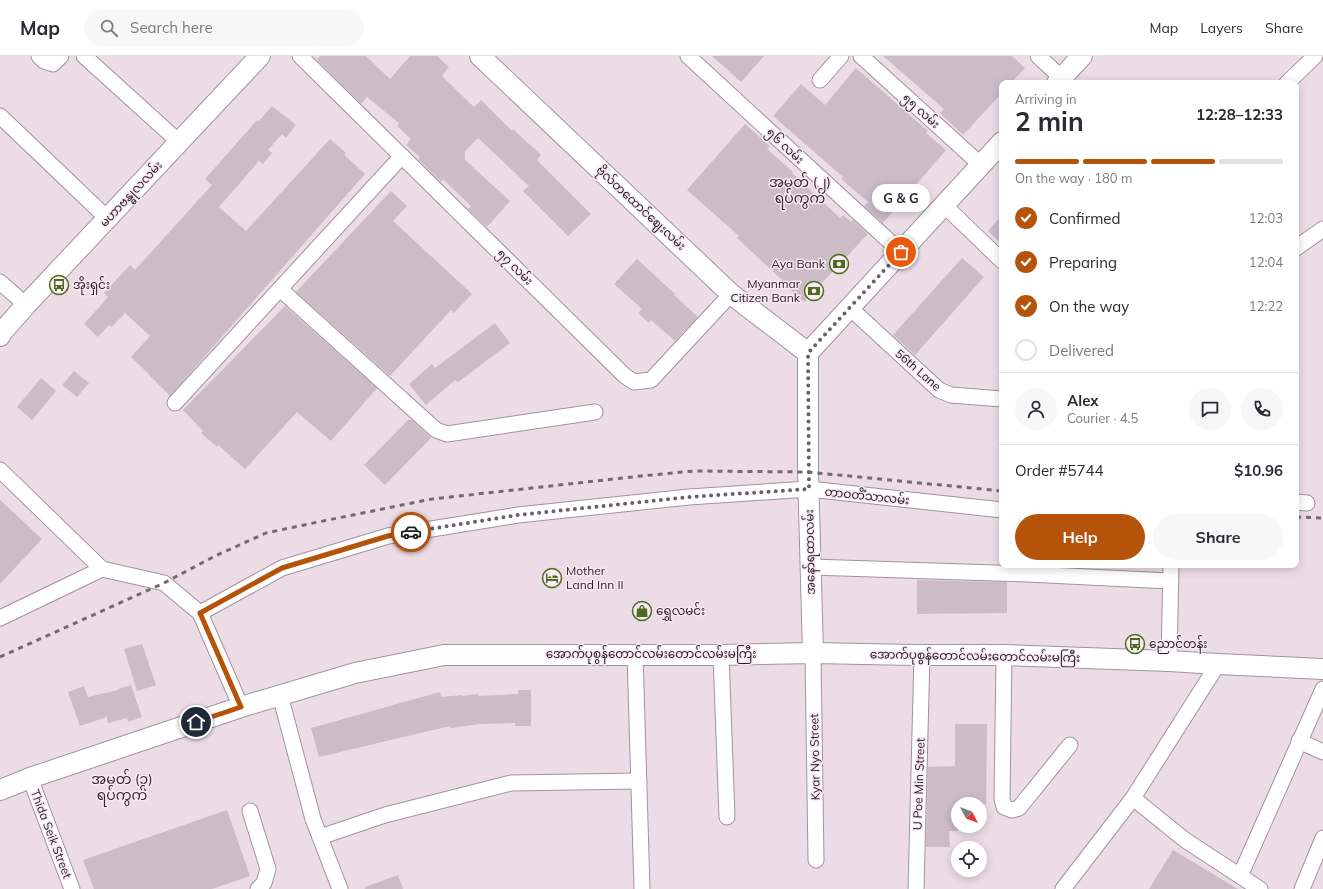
<!DOCTYPE html>
<meta charset="utf-8">
<style>
body{margin:0;font-family:Mulish,"Noto Sans Myanmar",sans-serif;background:#f7f7f7;color:#2b2b33;height:100vh;display:flex;flex-direction:column;font-size:15px;white-space:nowrap}
*{box-sizing:border-box;margin:0}
p{font-size:13px;color:#7c7c81}
.icon{flex:none;width:22px;height:22px;fill:none;stroke:currentColor;stroke-width:2;stroke-linecap:round;stroke-linejoin:round}
.map{position:relative;flex:1;overflow:hidden}
.sheet{position:absolute;left:999px;top:24px;width:300px;height:488px;display:flex;flex-direction:column;background:#fff;border-radius:8px;box-shadow:0 2px 10px #0003}
.sheet>*{flex:none}
.needle{width:26px;rotate:131deg}
.fabs{position:absolute;left:951px;top:741px;display:grid;gap:8px}
.fabs a{display:grid;place-items:center;width:36px;height:36px;border-radius:50%;background:#fff;box-shadow:0 2px 10px #0003;font-size:20px}
.pin{position:absolute;display:grid;place-items:center;width:34px;height:34px;color:#fff;margin:-17px;border:2px solid #fff;border-radius:50%;box-shadow:0 1px 4px #0007}
.courier{position:absolute;display:grid;place-items:center;width:40px;height:40px;margin:-20px;border:3px solid #b45309;border-radius:50%;background:#fff;color:#222;box-shadow:0 1px 5px #0007}
.bubble{position:absolute;height:28px;border-radius:14px;background:#fff;box-shadow:0 2px 10px #0003;font-size:13px;font-weight:700;line-height:28px;text-align:center}
.overview em{font-style:normal;font-weight:700}
.overview div{display:flex;flex-direction:column-reverse}
.overview{display:flex;align-items:center;justify-content:space-between;height:68px;padding:0 16px}
h1{font-size:26px;font-weight:700;line-height:30px}
.bar{display:grid;grid-template-columns:repeat(4,1fr);gap:6px 4px;align-content:center;height:48px;padding:0 16px}
.bar i{height:5px;border-radius:3px;background:#e1e1e2}
.bar .current{background:#b45309}
.bar p{grid-column:span 4}
.line{display:flex;align-items:center;gap:10px;padding:0 16px;border-top:1px solid #e1e1e2}
.line div{flex:1}
.round{display:grid;place-items:center;flex:none;width:42px;height:42px;border-radius:21px;background:#f7f7f7}
ol{padding:0 16px;list-style:none}
li{display:flex;align-items:center;gap:12px;height:44px}
li p{margin-inline-start:auto}
li .icon{padding:4px;border-radius:50%;background:#b45309;color:#fff;stroke-width:4}
li:last-child{color:#7c7c81}
li i{width:22px;height:22px;border:2px solid #e1e1e2;border-radius:50%}
.cta{display:flex;gap:8px;margin-top:auto;padding:8px 16px}
.cta a{flex:1;height:46px;border-radius:24px;background:#b45309;color:#fff;font-size:16px;font-weight:700;line-height:46px;text-align:center}
.cta a+a{background:#f7f7f7;color:#2b2b33}
header{display:flex;align-items:center;gap:24px;box-sizing:border-box;height:56px;padding:0 20px;background:#fff;border-bottom:1px solid #e1e1e2}
header strong{font-size:19px}
nav{display:flex;gap:22px;margin-inline-start:auto;font-size:14px}
.search{width:280px;height:36px;background:#f7f7f7;display:flex;align-items:center;gap:10px;box-sizing:border-box;padding:0 14px;border-radius:22px;color:#7c7c81;font-size:15px}
.map>svg:first-child{display:block}
</style>
<header>
<strong>Map</strong>
<div class="search"><svg class="icon" aria-label="search" viewBox="0 0 24 24"><circle cx="10" cy="10" r="6"/><path d="M15 15l6 6"/></svg>Search here</div>
<nav><a>Map</a><a>Layers</a><a>Share</a></nav>
</header>
<div class="map">
<svg width="1323" height="833" viewBox="0 0 1323 833">
<rect width="100%" height="100%" fill="#ecdce6"/>
<g fill="#cbbcc6">
<polygon points="320,0 366,0 390,23 410,0 437,0 449,11 442,20 474,51 481,44 512,75 513,73 541,99 537,104 591,158 568,180 523,135 529,130 478,82 465,95 465,104 510,145 487,171 468,153 471,150 443,123 441,126 418,103 420,101 406,89 411,83 397,70 399,67 367,41 361,48 317,4"/>
<polygon points="712,0 764,0 741,26"/>
<polygon points="883,0 1012,0 1025,12 1011,27 1002,27 1002,37 963,79 940,57 944,53"/>
<polygon points="856,12 928,75 926,77 946,94 883,167 864,150 868,146 841,123 843,121 773,60 801,28 825,49"/>
<polygon points="272,50 296,69 286,82 282,78 268,94 272,97 263,108 259,105 219,151 246,175 330,83 346,97 344,99 365,118 170,340 149,319 150,319 131,301 150,280 125,257 112,271 109,269 98,281 84,268 108,241 104,237 130,209 135,214 212,129 205,123 257,64 259,65"/>
<polygon points="745,68 770,90 767,93 793,116 792,117 840,162 843,159 851,166 853,164 868,178 804,246 781,225 782,224 737,182 739,180 687,134"/>
<polygon points="391,135 407,150 393,165 472,238 454,257 451,254 390,320 296,236"/>
<polygon points="1002,159 1002,188 988,175"/>
<polygon points="962,202 984,221 915,299 893,279"/>
<polygon points="637,203 675,238 674,239 698,261 675,285 651,264 649,267 638,257 642,253 614,228"/>
<polygon points="285,250 377,332 331,385 297,356 245,413 218,389 217,391 201,377 203,375 183,354"/>
<polygon points="495,267 510,287 458,326 455,324 426,349 409,328 432,308 435,312"/>
<polygon points="74,315 89,327 77,341 62,329"/>
<polygon points="41,322 56,335 32,364 17,351"/>
<polygon points="408,364 412,364 431,382 385,429 364,409"/>
<polygon points="0,444 42,483 0,528"/>
<polygon points="917,524 1007,526 1007,557 917,558"/>
<polygon points="142,588 156,629 137,635 124,593"/>
<polygon points="131,629 142,661 128,666 127,662 108,667 107,661 80,670 68,636 84,630 88,641 118,634 118,633"/>
<polygon points="518,634 531,634 531,670 515,670 515,667 480,668 450,672 450,670 319,701 311,672 440,636 441,641 462,639 462,640 478,638 478,640 518,638"/>
<polygon points="955,668 987,668 986,748 958,748 958,775 949,775 950,791 926,791 928,711 955,710"/>
<polygon points="227,754 250,820 212,833 94,833 83,804"/>
<polygon points="1173,794 1238,833 1149,833"/>
<polygon points="398,819 403,833 365,833 365,831"/>
</g>
<g fill="none" stroke-linecap="round" stroke-linejoin="round">
<g stroke="#a1939c" stroke-width="17">
<g id="minor">
<polyline points="39,0 44,5 53,8 61,0"/>
<polyline points="84,0 179,86"/>
<polyline points="300,0 625,320 634,326 651,324 731,238"/>
<polyline points="688,0 901,196"/>
<polyline points="861,0 981,109"/>
<polyline points="1038,0 1067,27"/>
<polyline points="820,24 841,0"/>
<polyline points="1287,27 1315,0"/>
<polyline points="0,60 108,163"/>
<polyline points="944,149 1002,205"/>
<polyline points="1296,192 1323,173"/>
<polyline points="0,226 26,249"/>
<polyline points="280,233 436,374 447,378 595,356"/>
<polyline points="850,252 939,334 951,339 1002,343"/>
<polyline points="175,347 402,100"/>
<polyline points="0,414 102,513 164,527 200,557 241,651"/>
<polyline points="1296,446 1307,447"/>
<polyline points="811,511 1027,518 1170,525"/>
<polyline points="200,557 282,512 388,480 518,459 689,441 809,433 1002,454"/>
<polyline points="0,562 102,513"/>
<polyline points="813,597 816,804"/>
<polyline points="635,598 642,833"/>
<polyline points="721,599 727,761"/>
<polyline points="1004,599 1002,743 1004,751 1012,754 1019,752 1070,689"/>
<polyline points="1169,605 1171,509"/>
<polyline points="280,639 313,763 340,833"/>
<polyline points="1299,685 1323,696"/>
<polyline points="30,722 72,833"/>
<polyline points="1133,742 1185,784 1260,833"/>
<polyline points="250,755 268,813 264,827 258,833"/>
<polyline points="320,781 385,759 511,727 639,725"/>
<polyline points="1240,820 1323,633"/>
<polyline points="916,833 922,599"/>
<polyline points="1063,833 1133,742 1218,608"/>
<polyline points="1302,833 1323,782"/>
</g>
</g>
<g stroke="#a1939c" stroke-width="22">
<g id="major">
<polyline points="480,0 731,238 808,297"/>
<polyline points="1057,27 1082,0"/>
<polyline points="0,280 2,276 26,249 260,0"/>
<polyline points="813,597 808,416 808,297 1002,86"/>
<polyline points="0,734 30,722 241,651 355,617 444,599 721,599 813,597 914,599 1004,599 1169,605 1218,608 1323,613"/>
</g>
</g>
<use href="#minor" stroke="#fff" stroke-width="15"/>
<use href="#major" stroke="#fff" stroke-width="20"/>
<g stroke="#746a70" stroke-width="3" stroke-dasharray="5 5" stroke-linecap="butt">
<polyline points="1296,461 1323,462"/>
<polyline points="0,601 164,527 215,500 266,477 318,466 432,443 641,420 694,415 808,416 1002,435"/>
</g>
</g>
<g fill="none" stroke-linecap="round" stroke-linejoin="round">
<polyline stroke="#6a6067" stroke-width="4" stroke-dasharray="0 7.2" points="411,476 518,459 689,441 809,433 808,297 901,196"/>
<polyline stroke="#b45309" stroke-width="5" points="196,666 241,651 200,557 282,512 388,480 411,476"/>
</g>
<defs>
<g id="bank-ring" transform="scale(1)"><circle r="9.5" fill="#f9e9f3" stroke="#4d6a1f" stroke-width="1.5"/><path d="M-6-4H6V4H-6ZM0-2.3a2.3 2.3 0 1 0 0 4.6a2.3 2.3 0 1 0 0-4.6Z" fill="#4d6a1f"/></g>
<g id="bus-ring" transform="scale(1)"><circle r="9.5" fill="#f9e9f3" stroke="#4d6a1f" stroke-width="1.5"/><path d="M-5-6H5V4H4V6H2V4H-2V6H-4V4H-5ZM-3.5-4V0h7V-4ZM-3.5 1.2v1.5H-2V1.2ZM2 1.2v1.5H3.5V1.2Z" fill="#4d6a1f"/></g>
<g id="hotel-ring" transform="scale(1)"><circle r="9.5" fill="#f9e9f3" stroke="#4d6a1f" stroke-width="1.5"/><path d="M-6-4.5h1.5V1H6V5H4.5V3h-9V5H-6ZM-4 0a1.8 1.8 0 1 1 3.6 0ZM.5 0V-2.5h3Q6-2.5 6 0Z" fill="#4d6a1f"/></g>
<g id="shop-ring" transform="scale(1)"><circle r="9.5" fill="#f9e9f3" stroke="#4d6a1f" stroke-width="1.5"/><path d="M-5-2.5h2.3a2.7 3.5 0 0 1 5.4 0H5L5.5 6h-11ZM-1.5-2.5h3a1.5 2.3 0 0 0-3 0Z" fill="#4d6a1f"/></g>
</defs>
<g fill-rule="evenodd">
<use href="#bank-ring" x="839" y="208"/>
<use href="#bus-ring" x="59" y="229"/>
<use href="#bank-ring" x="814" y="235"/>
<use href="#hotel-ring" x="552" y="522"/>
<use href="#shop-ring" x="642" y="555"/>
<use href="#bus-ring" x="1135" y="588"/>
</g>
<g text-anchor="middle" stroke-width="3" stroke-linejoin="round" paint-order="stroke">
<g font-size="12" fill="#241e22" stroke="#f9e9f3">
<text transform="translate(921 55) rotate(42)" y="4">၅၅ လမ်း</text>
<text transform="translate(785 90) rotate(43)" y="4">၅၆ လမ်း</text>
<text transform="translate(131 138) rotate(-47)" y="4">မဟာဗန္ဓုလလမ်း</text>
<text transform="translate(641 152) rotate(43)" y="4">ဗိုလ်တထောင်ဈေးလမ်း</text>
<text transform="translate(515 211) rotate(45)" y="4">၅၇ လမ်း</text>
<text transform="translate(918 314) rotate(41)" y="4">56th Lane</text>
<text transform="translate(867 440) rotate(6)" y="4">တာဝတိံသာလမ်း</text>
<text transform="translate(810 496) rotate(-91)" y="4">အနော်ရထာလမ်း</text>
<text x="651" y="602">အောက်ပုစွန်တောင်လမ်းတောင်လမ်းမကြီး</text>
<text transform="translate(975 600) rotate(1)" y="4">အောက်ပုစွန်တောင်လမ်းတောင်လမ်းမကြီး</text>
<text transform="translate(815 701) rotate(-91)" y="4">Kyar Nyo Street</text>
<text transform="translate(919 728) rotate(-88)" y="4">U Poe Min Street</text>
<text transform="translate(51 778) rotate(69)" y="4">Thida Seik Street</text>
</g>
<g font-size="12" fill="#241e22" stroke="#f9e9f3" text-anchor="start">
<text x="825" y="212" text-anchor="end">Aya Bank</text>
<text x="800" y="232" text-anchor="end">Myanmar<tspan x="800" dy="14">Citizen Bank</tspan></text>
<text x="73" y="233">အိုးရှင်း</text>
<text x="566" y="519">Mother<tspan x="566" dy="14">Land Inn II</tspan></text>
<text x="656" y="559">ရွှေလမင်း</text>
<text x="1149" y="592">ညောင်တန်း</text>
</g>
<g font-size="14" fill="#352a31" stroke="#f9e9f3">
<text x="800" y="131">အမှတ် (၂)<tspan x="800" dy="16">ရပ်ကွက်</tspan></text>
<text x="122" y="728">အမှတ် (၃)<tspan x="122" dy="16">ရပ်ကွက်</tspan></text>
</g>
</g>
</svg>
<div class="fabs">
<a><svg class="needle" viewBox="-14 -14 28 28"><path d="M0-13l5 13h-10z" fill="#e53935"/><path d="M0 13l5-13h-10z" fill="#7c7c81"/></svg></a>
<a><svg class="icon" aria-label="locate" viewBox="0 0 24 24"><circle cx="12" cy="12" r="6"/><path d="M12 2v4M12 18v4M2 12h4M18 12h4"/></svg></a>
</div>
<div class="pin" style="left:901px;top:196px;background:#ea580c"><svg class="icon" aria-label="bag" viewBox="0 0 24 24"><path d="M5 8h14l-1 12H6zM9 8a3 3 0 0 1 6 0"/></svg></div>
<div class="pin" style="left:196px;top:666px;background:#1f2937"><svg class="icon" aria-label="home" viewBox="0 0 24 24"><path d="M3 11l9-7 9 7M6 9v11h12V9"/></svg></div>
<div class="courier" style="left:411px;top:476px"><svg class="icon" aria-label="car" viewBox="0 0 24 24"><path d="M5 17H2v-5l4-1 3-4h7l3 4 3 1v5h-3M9 17h6M6 11h13"/><circle cx="7" cy="17" r="2"/><circle cx="17" cy="17" r="2"/></svg></div>
<div class="bubble" style="left:872px;top:128px;width:58px">G &amp; G</div>
<section class="sheet">
<div class="overview"><div><h1>2 min</h1><p>Arriving in</p></div><em>12:28–12:33</em></div>
<div class="bar"><i class="current"></i><i class="current"></i><i class="current"></i><i></i><p>On the way · 180 m</p></div>
<ol>
<li><svg class="icon" aria-label="check" viewBox="0 0 24 24"><path d="M5 12l5 5 9-10"/></svg>Confirmed<p>12:03</p></li>
<li><svg class="icon" aria-label="check" viewBox="0 0 24 24"><path d="M5 12l5 5 9-10"/></svg>Preparing<p>12:04</p></li>
<li><svg class="icon" aria-label="check" viewBox="0 0 24 24"><path d="M5 12l5 5 9-10"/></svg>On the way<p>12:22</p></li>
<li><i></i>Delivered</li>
</ol>
<div class="line" style="height:72px"><a class="round"><svg class="icon" aria-label="person" viewBox="0 0 24 24"><circle cx="12" cy="8" r="4"/><path d="M4 21q1-7 8-7t8 7"/></svg></a><div><b>Alex</b><p>Courier · 4.5</p></div><a class="round"><svg class="icon" aria-label="chat" viewBox="0 0 24 24"><path d="M4 5h16v11H9l-5 4z"/></svg></a><a class="round"><svg class="icon" aria-label="phone" viewBox="0 0 24 24"><path d="M5 4h4l2 5-3 2q2 4 5 5l2-3 5 2v4C11 20 4 13 5 4z"/></svg></a></div>
<div class="line" style="height:52px"><div>Order #5744</div><b>$10.96</b></div>
<div class="cta"><a>Help</a><a>Share</a></div>
</section>
</div>
